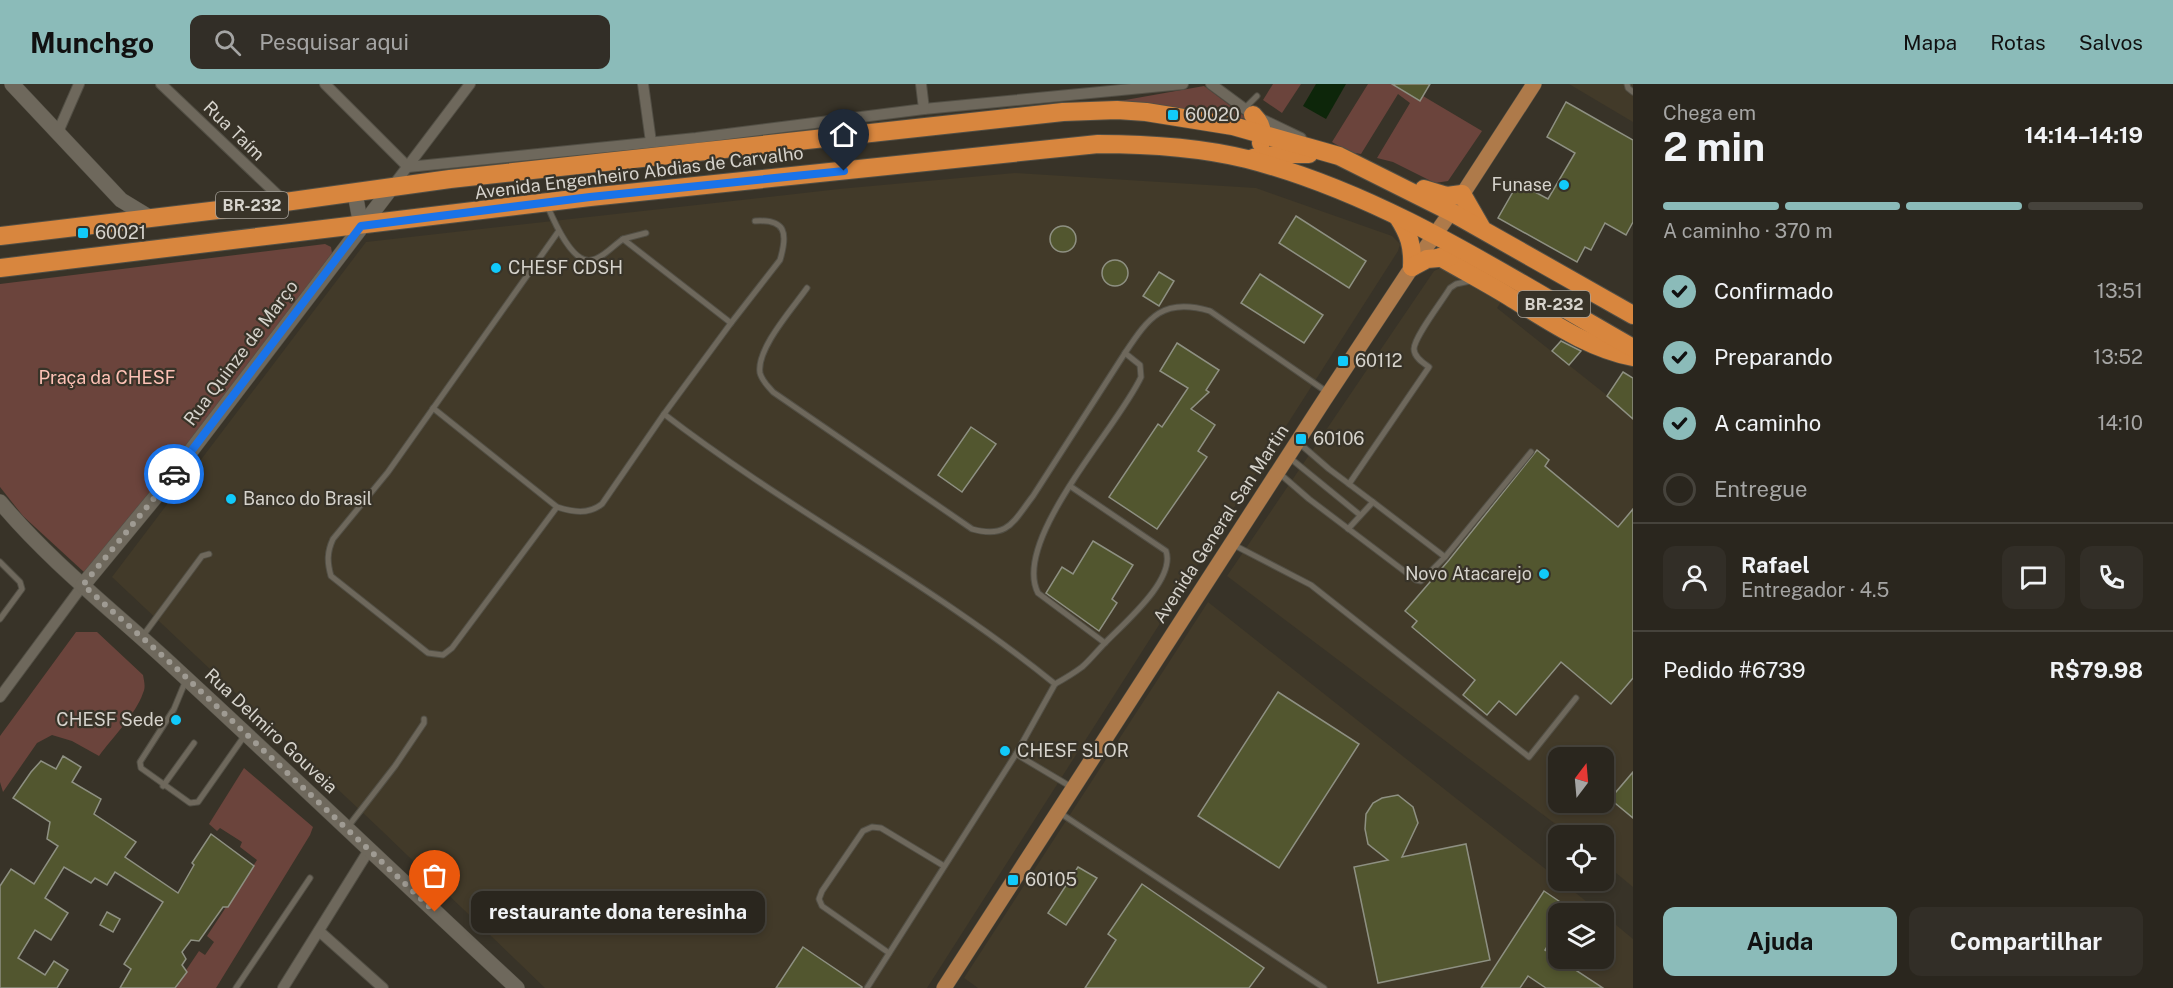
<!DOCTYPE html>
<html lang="pt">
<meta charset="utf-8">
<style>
body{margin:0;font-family:"Public Sans",sans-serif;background:#322e27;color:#f1f3f6;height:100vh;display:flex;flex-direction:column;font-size:22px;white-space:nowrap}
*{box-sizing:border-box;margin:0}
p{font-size:20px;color:#a5a5a4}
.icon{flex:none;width:33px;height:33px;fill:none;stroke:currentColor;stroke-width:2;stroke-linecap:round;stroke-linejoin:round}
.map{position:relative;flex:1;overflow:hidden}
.sheet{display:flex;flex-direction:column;background:#2a261e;width:540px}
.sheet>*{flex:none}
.needle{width:39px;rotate:16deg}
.controls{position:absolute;left:1548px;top:663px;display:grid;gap:12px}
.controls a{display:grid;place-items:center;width:66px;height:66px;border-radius:12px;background:#2a261e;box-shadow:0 3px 9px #0003,0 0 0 2px #46433c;font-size:30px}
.pin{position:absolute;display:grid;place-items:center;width:51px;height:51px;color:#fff;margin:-62px -26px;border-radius:50% 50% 50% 0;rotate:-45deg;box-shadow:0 0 6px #0007}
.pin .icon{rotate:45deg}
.courier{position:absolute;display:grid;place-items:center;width:60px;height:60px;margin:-30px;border:4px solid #1a73e8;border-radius:50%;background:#fff;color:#222;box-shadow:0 2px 8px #0007}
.bubble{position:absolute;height:42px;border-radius:12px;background:#2a261e;box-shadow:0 3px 9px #0003,0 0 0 2px #46433c;font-size:20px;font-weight:700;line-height:42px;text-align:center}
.summary em{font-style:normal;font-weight:700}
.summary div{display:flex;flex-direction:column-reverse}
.summary{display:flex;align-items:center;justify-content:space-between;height:102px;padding:0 30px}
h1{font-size:39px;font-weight:700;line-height:45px}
.bar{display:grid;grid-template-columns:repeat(4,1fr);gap:9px 6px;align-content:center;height:72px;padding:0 30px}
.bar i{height:8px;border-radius:4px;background:#46433c}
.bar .active{background:#8bbbb9}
.bar p{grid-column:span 4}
.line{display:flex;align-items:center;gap:15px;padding:0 30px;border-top:2px solid #46433c}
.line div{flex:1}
.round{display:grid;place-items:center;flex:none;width:63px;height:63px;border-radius:12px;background:#322e27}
ol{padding:0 30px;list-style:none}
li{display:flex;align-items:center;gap:18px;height:66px}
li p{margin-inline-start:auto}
li .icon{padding:6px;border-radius:50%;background:#8bbbb9;color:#111;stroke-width:4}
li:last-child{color:#a5a5a4}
li i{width:33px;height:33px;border:3px solid #46433c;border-radius:50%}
.button{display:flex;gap:12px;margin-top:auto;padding:12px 30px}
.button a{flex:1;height:69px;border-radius:12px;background:#8bbbb9;color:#111;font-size:24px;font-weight:700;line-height:69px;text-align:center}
.button a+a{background:#322e27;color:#f1f3f6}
header{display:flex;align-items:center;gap:36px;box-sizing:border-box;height:84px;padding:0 30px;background:#8bbbb9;color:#111}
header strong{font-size:28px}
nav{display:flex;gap:33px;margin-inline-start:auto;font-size:21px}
.search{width:420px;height:54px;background:#322e27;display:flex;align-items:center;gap:15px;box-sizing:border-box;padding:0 21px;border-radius:12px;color:#a5a5a4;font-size:22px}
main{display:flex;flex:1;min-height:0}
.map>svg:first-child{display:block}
</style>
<header>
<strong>Munchgo</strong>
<div class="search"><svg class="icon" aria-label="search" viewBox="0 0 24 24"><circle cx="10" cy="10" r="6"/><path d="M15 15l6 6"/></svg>Pesquisar aqui</div>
<nav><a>Mapa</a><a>Rotas</a><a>Salvos</a></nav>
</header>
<main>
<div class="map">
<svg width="1633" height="904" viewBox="0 0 1633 904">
<rect width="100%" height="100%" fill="#383328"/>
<g fill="#423a29" fill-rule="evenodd">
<polygon points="1569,0 1633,0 1633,38"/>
<polygon points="1015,89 1256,104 1392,152 1400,160 1398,167 927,904 545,904 379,744 112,493 366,158 839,105"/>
<path d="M1440,184L1445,185L1501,218L1497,224L1633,332V803L1604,779V752L1570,751L1227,492L1434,187ZM1558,674H1604V718H1558Z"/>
<polygon points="1208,518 1601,829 1558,830 1558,874 1604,874 1604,831 1633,855 1633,904 978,904 964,894"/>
</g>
<g fill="#6b443c">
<polygon points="1273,0 1301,0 1282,29 1263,16"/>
<polygon points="1368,0 1392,0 1419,17 1423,12 1482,47 1448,97 1435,99 1393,78 1377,74 1410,19 1398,10 1361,70 1349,68 1332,58"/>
<polygon points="1204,2 1248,35 1147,21 1086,23"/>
<polygon points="325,160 331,163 332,169 95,489 85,489 23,432 0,403 0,200"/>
<path d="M76,548H97L143,591C144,597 146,603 143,609C136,630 112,654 99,672L72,657L52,651L37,659L3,708L0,698V652Z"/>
<polygon points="244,684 313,743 310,751 216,904 174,904 199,867 205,871 214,858 207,852 257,776 240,763 242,758 220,744 217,747 209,740"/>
</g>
<polygon fill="#0d260a" points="1316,0 1346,0 1326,35 1303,22"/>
<g fill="#52562f" stroke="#8e9082" stroke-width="1.5">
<polygon points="1392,0 1430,0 1420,17"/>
<polygon points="1566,18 1633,56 1633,138 1626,151 1605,139 1591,166 1585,163 1577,178 1498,134 1518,99 1548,115 1575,69 1547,53"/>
<polygon points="1296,132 1366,177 1349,204 1279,159"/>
<circle cx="1063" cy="155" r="13"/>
<circle cx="1115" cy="189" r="13"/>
<polygon points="1159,188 1174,197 1159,222 1143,212"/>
<polygon points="1260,190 1323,231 1304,259 1241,219"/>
<polygon points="1561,257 1581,267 1569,281 1552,267"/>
<polygon points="1177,259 1219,286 1206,306 1209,308 1191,325 1215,341 1198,367 1207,373 1157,445 1109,413 1158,340 1162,343 1188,304 1160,287"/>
<polygon points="1623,288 1633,294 1633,335 1607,312"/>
<polygon points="971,343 996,360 962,408 938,391"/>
<polygon points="1537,366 1549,376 1545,382 1618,443 1633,425 1633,594 1611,620 1561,578 1516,631 1499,617 1487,631 1463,611 1475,596 1412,543 1417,537 1405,527 1449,476"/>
<polygon points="1093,457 1133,481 1112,515 1117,519 1099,547 1046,509 1062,483 1073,490"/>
<polygon points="1278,608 1359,660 1279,784 1198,732"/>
<polygon points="63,672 81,683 72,698 101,715 94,730 136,758 125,773 178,809 194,781 192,779 211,750 254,782 228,823 223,823 199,857 191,856 182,868 186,875 182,881 187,888 175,904 120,904 131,885 124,880 163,818 115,788 107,801 95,794 91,799 64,783 45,814 68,829 51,856 35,846 18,874 45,891 54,877 68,886 57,904 0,904 0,802 11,785 34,800 58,762 47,755 50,738 13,714 31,688 41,677 56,685"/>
<polygon points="1633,688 1633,734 1610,715"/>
<polygon points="1398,711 1413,723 1418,739 1402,773 1466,760 1490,876 1378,899 1354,783 1388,776 1368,760 1365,745 1366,730 1373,719 1382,714"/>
<polygon points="1078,783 1097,794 1066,841 1048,829"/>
<polygon points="1142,800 1264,884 1249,904 1085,904 1116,856 1108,850"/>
<polygon points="1544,807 1578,830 1558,830 1558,845 1545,866 1603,904 1546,904 1528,892 1520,904 1481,904"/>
<polygon points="107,828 120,835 113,848 100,841"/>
<polygon points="803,863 862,903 862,904 776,904"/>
</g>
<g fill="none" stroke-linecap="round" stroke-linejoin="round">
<g stroke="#524f45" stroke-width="7">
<g id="lane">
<polyline points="1627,0 1628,4 1633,8"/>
<polyline points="1245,24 1257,12"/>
<path d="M547,121C553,135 572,181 592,176C603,174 614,161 623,155L731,239L664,330C790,427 932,500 1055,600L1016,670L1073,704"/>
<polyline points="623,155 646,149"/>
<path d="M807,204C793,224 756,265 760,289C762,297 768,302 773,308L972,445C1008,455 1013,438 1033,412L1125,269"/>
<path d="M731,239L780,176C788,149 786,135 755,137"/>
<path d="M433,324L557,423C573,428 588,431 602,420L664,330"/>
<polyline points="1299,359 1329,385 1349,400"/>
<polyline points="1290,374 1360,431"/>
<polyline points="1279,389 1309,415 1416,496 1421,497 1445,473 1531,368"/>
<polyline points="1373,418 1445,473"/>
<path d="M557,423L452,564L443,571L428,569L331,492C327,478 327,468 333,455L388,388L558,148"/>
<path d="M1348,445L1373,418L1349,400L1429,283C1423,279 1414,273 1414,265C1414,253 1443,216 1450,204L1456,200L1470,197"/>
<polyline points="1232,460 1311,501 1529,673 1576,614"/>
<polyline points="0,478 20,498 22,505 0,535"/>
<polyline points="142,553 202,472 209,470"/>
<path d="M1105,559L1038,509C1011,456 1119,342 1141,293L1140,281L1125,269C1149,233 1163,213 1210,227L1327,308"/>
<polyline points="186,596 174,625 140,678 141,684 190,719 198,718 245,651"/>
<path d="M1055,600C1064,595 1074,589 1082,583C1090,576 1097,567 1105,559C1123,540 1176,496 1166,467L1070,402"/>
<polyline points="163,702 194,659"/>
<polyline points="1060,729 1324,904"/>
<polyline points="347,744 395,682 424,639 424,635"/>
<polyline points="889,869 822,822 819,815 822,807 863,747 872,743 881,744 944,782"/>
<polyline points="236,904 310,794"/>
<polyline points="867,904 1016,670"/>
</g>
</g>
<g stroke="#524f45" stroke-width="12">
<g id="street">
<polyline points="161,0 285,118"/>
<polyline points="325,0 408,83 696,54 924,25 1183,0"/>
<polyline points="643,0 651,58"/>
<polyline points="921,0 924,25"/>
<polyline points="1211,0 1253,31 1301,54"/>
<polyline points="58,48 79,0"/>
<polyline points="392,103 470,0"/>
<polyline points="0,613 83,501"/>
<polyline points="319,847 383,904"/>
<polyline points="283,904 369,766"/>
</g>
</g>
<g stroke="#524f45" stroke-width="16">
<g id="secondary">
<polyline points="12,0 121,116 149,133"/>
<polyline points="355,109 361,142"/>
<path d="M0,418C52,480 116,529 175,584C290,690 402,797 517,904"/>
<polyline points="83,501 162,405 392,103"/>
</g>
</g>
<g stroke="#524f45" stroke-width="16">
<polyline id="primary" points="944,904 1323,318 1412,183 1451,128 1534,0"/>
</g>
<g stroke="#524f45" stroke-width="20">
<g id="highway">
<path d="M1253,31C1261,39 1264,48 1261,59"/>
<polyline points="1253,74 1282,70 1309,70"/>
<polyline points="1424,105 1447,112 1462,110 1481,143"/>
<path d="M1398,133C1409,150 1413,162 1412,183"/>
<polyline points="0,152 285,118 450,95 1063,28 1117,26 1146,28 1233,42 1339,72 1451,128 1633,231"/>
<path d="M1440,173C1464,187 1489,200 1513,215C1551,238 1588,264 1633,273"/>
<polyline points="1412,183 1427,175 1450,173"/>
<path d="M0,184L590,113L1098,60C1148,60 1198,63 1247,75C1387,111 1509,194 1633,264"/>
</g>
</g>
<use href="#lane" stroke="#6e685c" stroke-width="5"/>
<use href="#street" stroke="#6e685c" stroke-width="10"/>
<use href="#secondary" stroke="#6e685c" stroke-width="15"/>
<use href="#primary" stroke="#ae7a4a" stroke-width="15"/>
<use href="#highway" stroke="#d8863e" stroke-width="18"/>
</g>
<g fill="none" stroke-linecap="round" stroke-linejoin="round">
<polyline stroke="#9f9b93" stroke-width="6" stroke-dasharray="0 10.8" points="174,390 83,501 174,582 435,828"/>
<polyline stroke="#1a73e8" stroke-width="8" points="174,390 361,142 590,113 844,87"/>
</g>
<g fill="#11cafb" stroke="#383328" stroke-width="2">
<rect x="1167" y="25" width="12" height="12" rx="3"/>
<circle cx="1564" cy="101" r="6"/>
<rect x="77" y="143" width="12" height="12" rx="3"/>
<circle cx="496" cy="184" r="6"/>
<rect x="1337" y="271" width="12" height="12" rx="3"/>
<rect x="1295" y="349" width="12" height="12" rx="3"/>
<circle cx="231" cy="415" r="6"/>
<circle cx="1544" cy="490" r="6"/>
<circle cx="176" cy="636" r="6"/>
<circle cx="1005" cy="667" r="6"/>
<rect x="1007" y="790" width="12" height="12" rx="3"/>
</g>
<g text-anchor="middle" stroke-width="4.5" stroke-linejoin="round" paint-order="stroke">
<g fill="#383328" stroke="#a7a39b" stroke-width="1.5">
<rect x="216" y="108" width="72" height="26" rx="4.5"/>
<rect x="1518" y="207" width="72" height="26" rx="4.5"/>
</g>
<g font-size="16" font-weight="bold" fill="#d6d3cc">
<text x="252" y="127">BR-232</text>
<text x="1554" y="226">BR-232</text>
</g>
<g font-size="18" fill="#d6d3cc" stroke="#383328" text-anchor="start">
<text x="1185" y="37">60020</text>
<text x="1552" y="107" text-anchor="end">Funase</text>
<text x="95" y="155">60021</text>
<text x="508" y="190">CHESF CDSH</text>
<text x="1355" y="283">60112</text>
<text x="1313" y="361">60106</text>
<text x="243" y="421">Banco do Brasil</text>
<text x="1532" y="496" text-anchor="end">Novo Atacarejo</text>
<text x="164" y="642" text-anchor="end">CHESF Sede</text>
<text x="1017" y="673">CHESF SLOR</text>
<text x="1025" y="802">60105</text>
</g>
<g font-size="18" fill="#d6d3cc" stroke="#383328">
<text transform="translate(234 47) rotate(44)" y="6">Rua Taím</text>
<text transform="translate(639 89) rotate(-7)" y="6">Avenida Engenheiro Abdias de Carvalho</text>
<text transform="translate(241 269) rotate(-53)" y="6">Rua Quinze de Março</text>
<text transform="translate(1221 440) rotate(-57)" y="6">Avenida General San Martin</text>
<text transform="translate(271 647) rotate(43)" y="6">Rua Delmiro Gouveia</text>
</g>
<g font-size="18" fill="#fec2b6" stroke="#383328">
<text x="107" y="300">Praça da CHESF</text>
</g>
</g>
</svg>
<div class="controls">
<a><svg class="needle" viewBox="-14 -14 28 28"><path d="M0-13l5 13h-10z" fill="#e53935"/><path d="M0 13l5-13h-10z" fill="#a5a5a4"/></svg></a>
<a><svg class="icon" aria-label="locate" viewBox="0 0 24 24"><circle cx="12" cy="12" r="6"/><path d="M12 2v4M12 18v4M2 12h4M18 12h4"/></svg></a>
<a><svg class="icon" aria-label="layers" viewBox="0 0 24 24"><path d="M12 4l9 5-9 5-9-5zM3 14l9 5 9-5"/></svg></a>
</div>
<div class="pin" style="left:435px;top:828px;background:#ea580c"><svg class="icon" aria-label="bag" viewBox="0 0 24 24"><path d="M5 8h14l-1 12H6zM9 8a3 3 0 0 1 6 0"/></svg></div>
<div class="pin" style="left:844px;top:87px;background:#1f2937"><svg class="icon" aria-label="home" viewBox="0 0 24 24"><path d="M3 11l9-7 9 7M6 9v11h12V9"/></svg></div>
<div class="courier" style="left:174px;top:390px"><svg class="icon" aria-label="car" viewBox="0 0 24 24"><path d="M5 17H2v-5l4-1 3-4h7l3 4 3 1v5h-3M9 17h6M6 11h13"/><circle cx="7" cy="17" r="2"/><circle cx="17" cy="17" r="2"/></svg></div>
<div class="bubble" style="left:471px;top:807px;width:294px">restaurante dona teresinha</div>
</div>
<section class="sheet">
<div class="summary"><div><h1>2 min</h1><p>Chega em</p></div><em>14:14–14:19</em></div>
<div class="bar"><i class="active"></i><i class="active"></i><i class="active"></i><i></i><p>A caminho · 370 m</p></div>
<ol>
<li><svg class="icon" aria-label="check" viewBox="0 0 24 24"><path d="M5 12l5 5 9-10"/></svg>Confirmado<p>13:51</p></li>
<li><svg class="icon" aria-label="check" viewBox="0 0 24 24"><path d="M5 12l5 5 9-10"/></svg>Preparando<p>13:52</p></li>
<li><svg class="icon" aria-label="check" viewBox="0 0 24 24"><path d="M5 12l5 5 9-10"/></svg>A caminho<p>14:10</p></li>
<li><i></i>Entregue</li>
</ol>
<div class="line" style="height:108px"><a class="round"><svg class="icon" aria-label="person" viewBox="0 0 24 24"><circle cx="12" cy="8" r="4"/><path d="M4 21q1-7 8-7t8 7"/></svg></a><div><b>Rafael</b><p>Entregador · 4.5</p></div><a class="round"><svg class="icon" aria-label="chat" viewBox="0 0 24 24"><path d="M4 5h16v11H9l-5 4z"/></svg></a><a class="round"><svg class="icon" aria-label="phone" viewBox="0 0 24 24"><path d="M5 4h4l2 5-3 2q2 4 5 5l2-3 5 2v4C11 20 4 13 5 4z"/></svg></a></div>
<div class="line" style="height:78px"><div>Pedido #6739</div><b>R$79.98</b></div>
<div class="button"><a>Ajuda</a><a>Compartilhar</a></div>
</section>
</main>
